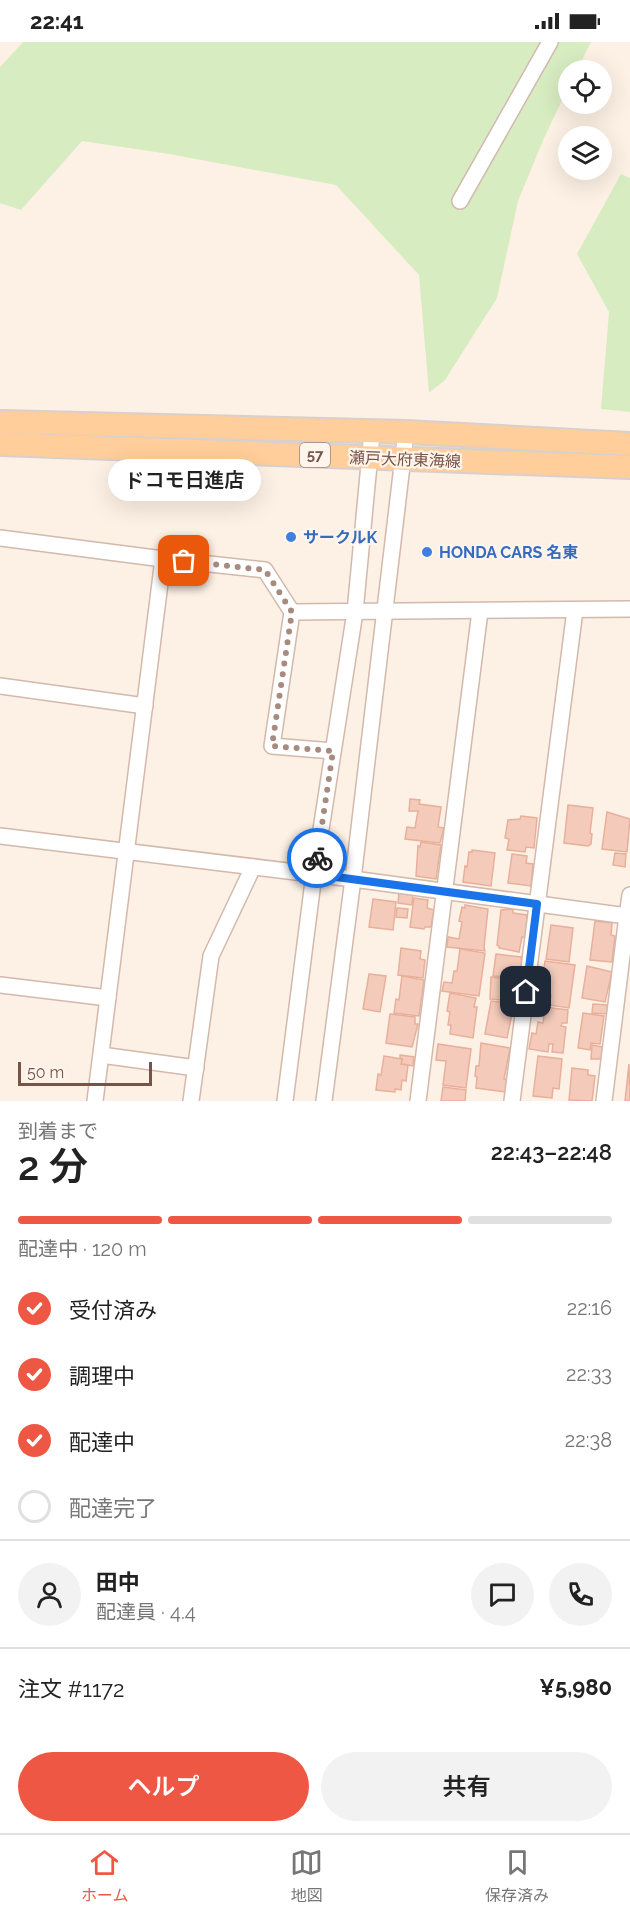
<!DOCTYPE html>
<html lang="ja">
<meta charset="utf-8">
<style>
body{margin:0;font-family:Raleway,"Noto Sans JP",sans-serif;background:#f2f2f2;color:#222;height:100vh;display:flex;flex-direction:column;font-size:22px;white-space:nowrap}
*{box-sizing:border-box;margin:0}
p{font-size:20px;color:#767676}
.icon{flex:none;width:33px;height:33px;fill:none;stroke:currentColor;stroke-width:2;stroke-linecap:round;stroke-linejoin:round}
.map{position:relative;height:1059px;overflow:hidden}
.drawer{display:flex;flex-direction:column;background:#fff;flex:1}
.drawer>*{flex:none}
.controls{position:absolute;left:558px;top:18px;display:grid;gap:12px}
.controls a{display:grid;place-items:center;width:54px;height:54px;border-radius:50%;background:#fff;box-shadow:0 6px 24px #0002;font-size:30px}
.scale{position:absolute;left:18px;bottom:15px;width:134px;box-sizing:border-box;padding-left:6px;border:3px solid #785448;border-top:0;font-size:16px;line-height:21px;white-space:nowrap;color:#785448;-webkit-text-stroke:4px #fff5ec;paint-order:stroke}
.pin{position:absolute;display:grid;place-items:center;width:51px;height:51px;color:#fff;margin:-26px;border-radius:12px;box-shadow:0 3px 9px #0006}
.courier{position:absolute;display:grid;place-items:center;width:60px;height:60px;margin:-30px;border:4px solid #1a73e8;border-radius:50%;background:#fff;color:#222;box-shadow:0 2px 8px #0007}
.bubble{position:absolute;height:42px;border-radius:21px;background:#fff;box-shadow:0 6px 24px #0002;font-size:20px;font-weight:600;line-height:42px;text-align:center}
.headline em{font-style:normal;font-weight:600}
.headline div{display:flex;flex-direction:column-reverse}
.headline{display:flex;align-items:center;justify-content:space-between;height:102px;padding:0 18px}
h1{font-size:39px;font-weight:600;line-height:45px}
.bar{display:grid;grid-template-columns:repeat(4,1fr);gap:9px 6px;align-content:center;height:72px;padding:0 18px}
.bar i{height:8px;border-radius:4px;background:#e0e0e0}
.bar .current{background:#ed5744}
.bar p{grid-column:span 4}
.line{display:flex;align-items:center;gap:15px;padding:0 18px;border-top:2px solid #e0e0e0}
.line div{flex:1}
.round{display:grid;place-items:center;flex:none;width:63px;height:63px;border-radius:32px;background:#f2f2f2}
ol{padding:0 18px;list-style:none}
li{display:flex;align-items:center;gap:18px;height:66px}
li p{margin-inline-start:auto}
li .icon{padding:6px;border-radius:50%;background:#ed5744;color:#fff;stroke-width:4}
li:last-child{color:#767676}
li i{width:33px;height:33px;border:3px solid #e0e0e0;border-radius:50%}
.button{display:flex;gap:12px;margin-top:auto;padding:12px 18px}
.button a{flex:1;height:69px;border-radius:36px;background:#ed5744;color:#fff;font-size:24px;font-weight:600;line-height:69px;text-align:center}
.button a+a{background:#f2f2f2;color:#222}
.status{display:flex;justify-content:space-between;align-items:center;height:42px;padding:0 30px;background:#fff;direction:ltr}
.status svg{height:16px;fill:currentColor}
.tabs{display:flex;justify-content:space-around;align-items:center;height:84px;border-top:2px solid #e0e0e0;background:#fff;font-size:16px;color:#767676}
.tabs a{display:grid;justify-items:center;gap:3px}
.tabs .current{color:#ed5744}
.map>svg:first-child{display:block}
</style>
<div class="status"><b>22:41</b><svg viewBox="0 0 49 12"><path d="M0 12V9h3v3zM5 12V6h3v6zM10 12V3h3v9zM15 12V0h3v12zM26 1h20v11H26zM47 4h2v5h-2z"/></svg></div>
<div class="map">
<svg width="630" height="1059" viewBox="0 0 630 1059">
<rect width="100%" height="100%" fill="#fdf1e5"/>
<g fill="#d8ecc2">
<polygon points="23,0 591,0 577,28 568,28 568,46 544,96 518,159 497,256 445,338 429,351 419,233 336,143 169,112 82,99 21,168 0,161 0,25"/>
<polygon points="621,132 630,136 630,370 601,367 609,270 577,212"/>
</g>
<g fill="#f4cbbb" stroke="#e8af9a" stroke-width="1.5">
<polygon points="410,757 420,758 419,762 441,765 438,785 444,786 440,801 405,797 407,785 415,786 418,769 409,769"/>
<polygon points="568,763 593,766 590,791 592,792 591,802 588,804 564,801"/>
<polygon points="607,770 630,777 627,810 602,807"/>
<polygon points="521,774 537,776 534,806 526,805 525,810 507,808 509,797 505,796 508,778 520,777"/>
<polygon points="421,800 441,803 436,837 416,834 418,804 420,805"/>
<polygon points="472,808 495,811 491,844 463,840 465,824 467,825 469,810 472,810"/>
<polygon points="615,811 626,812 625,825 613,823"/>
<polygon points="512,812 527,814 526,821 533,822 531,844 508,841"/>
<polygon points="399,850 413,852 412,863 398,861"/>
<polygon points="414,856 428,858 427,866 434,868 431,885 425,885 424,887 410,885"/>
<polygon points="373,857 396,860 393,888 369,885"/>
<polygon points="465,863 488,867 484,905 485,909 447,905 448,895 459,897 462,880 459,879 462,865 465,866"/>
<polygon points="397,866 408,867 407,876 396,875"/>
<polygon points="513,867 513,871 527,873 526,896 522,895 519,910 499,906 499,904 497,903 501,868"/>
<polygon points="595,879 612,881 611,893 615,894 612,920 590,918"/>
<polygon points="551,883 573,886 569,920 546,917"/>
<polygon points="401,906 421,909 420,917 425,918 423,936 398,933"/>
<polygon points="460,907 485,911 479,954 442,949 444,940 452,941 454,929 457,929"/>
<polygon points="496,912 521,915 522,920 519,936 493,934"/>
<polygon points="545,919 575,923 569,966 549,963 551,953 540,952"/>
<polygon points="587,924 612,930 605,960 582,956"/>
<polygon points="369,932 386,934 380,970 363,967"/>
<polygon points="402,934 424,938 419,974 394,971 396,957 399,958"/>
<polygon points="491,935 514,938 511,951 516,952 515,960 505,959 506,955 501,954 501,958 490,957"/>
<polygon points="450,951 476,956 474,965 477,965 473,996 450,992 451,983 448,983 450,970 447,969"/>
<polygon points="536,954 548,956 547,965 534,963"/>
<polygon points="491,959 514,962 507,996 485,992"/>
<polygon points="593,962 608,963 608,972 592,971"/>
<polygon points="532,964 543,965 542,974 530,972"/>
<polygon points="545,965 568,968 567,981 562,981 561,984 566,985 563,1011 552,1010 553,1002 549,1002 548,1010 529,1007 532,991 536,992 538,980 543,981"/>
<polygon points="583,971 604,974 600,1002 591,1001 590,1008 578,1006"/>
<polygon points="390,972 415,975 415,982 418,982 412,1005 386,1001"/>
<polygon points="481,1001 510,1006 504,1037 508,1037 505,1050 476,1046 477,1035 475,1034 476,1024 479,1024"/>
<polygon points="438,1002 471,1007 466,1046 443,1043 446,1019 436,1018"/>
<polygon points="592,1003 603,1005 602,1017 591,1017"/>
<polygon points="400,1013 414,1015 413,1024 401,1022 402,1017 400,1016"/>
<polygon points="384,1014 402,1017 401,1022 408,1023 406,1039 402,1038 401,1048 395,1047 395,1050 376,1048 378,1032 381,1033"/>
<polygon points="538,1014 562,1017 559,1047 553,1046 552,1056 533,1054"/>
<polygon points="629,1022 630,1059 625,1059"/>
<polygon points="572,1026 588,1028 588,1033 595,1034 592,1059 569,1058"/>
<polygon points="443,1045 466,1048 465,1059 441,1059"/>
</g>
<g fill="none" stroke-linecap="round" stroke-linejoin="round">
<g stroke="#d2b9ac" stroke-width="18">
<g id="minor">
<polyline points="460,159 550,0"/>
<polyline points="0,496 163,517 265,528 292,570 272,704 333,709"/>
<polyline points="292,570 630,567"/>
<polyline points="0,644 145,664"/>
<polyline points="0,794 353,837 627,874 630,853"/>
<polyline points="0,943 108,956"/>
<polyline points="101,1013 196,1026"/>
<polyline points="95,1059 163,517"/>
<polyline points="191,1059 211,914 253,825"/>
<polyline points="285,1059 314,832 355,570 372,391"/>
<polyline points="324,1059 353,837 406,390"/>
<polyline points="418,1059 480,569"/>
<polyline points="512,1059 575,568"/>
<polyline points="604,1059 627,874 630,875"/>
</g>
</g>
<g stroke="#d9cfcc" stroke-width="26">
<g id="primary">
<polyline points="0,380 406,390 630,402"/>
<polyline points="0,402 630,425"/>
</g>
</g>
<use href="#minor" stroke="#fff" stroke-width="15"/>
<use href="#primary" stroke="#ffce9a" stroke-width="22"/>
</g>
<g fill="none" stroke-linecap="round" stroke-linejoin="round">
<polyline stroke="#a78b7f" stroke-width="6" stroke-dasharray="0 10.8" points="184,519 265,528 292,570 272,704 333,709 317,816"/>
<polyline stroke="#1a73e8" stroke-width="8" points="317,816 314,832 537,862 526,950"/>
</g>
<g fill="#3f7fe0" stroke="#fff5ec" stroke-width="2">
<circle cx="291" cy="495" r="6"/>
<circle cx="427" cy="510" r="6"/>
</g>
<g text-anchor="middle" stroke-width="4.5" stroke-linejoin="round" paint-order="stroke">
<rect fill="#fff5ec" stroke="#a08479" stroke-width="1.5" x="300" y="401" width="30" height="24" rx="4.5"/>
<g font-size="15" font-weight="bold" fill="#785448">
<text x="315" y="418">57</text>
</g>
<g font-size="16" fill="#785448" stroke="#fff5ec">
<text transform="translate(405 417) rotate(2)" y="6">瀬戸大府東海線</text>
</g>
<g font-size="16" font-weight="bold" fill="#366cbe" stroke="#fff5ec" text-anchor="start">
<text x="303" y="501">サークルK</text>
<text x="439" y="516">HONDA CARS 名東</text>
</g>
</g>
</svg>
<div class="controls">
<a><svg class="icon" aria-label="locate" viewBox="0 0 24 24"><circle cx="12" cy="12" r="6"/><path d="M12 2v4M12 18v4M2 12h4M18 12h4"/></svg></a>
<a><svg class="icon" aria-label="layers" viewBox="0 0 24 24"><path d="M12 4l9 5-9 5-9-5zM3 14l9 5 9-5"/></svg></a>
</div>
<div class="scale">50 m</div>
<div class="pin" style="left:184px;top:519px;background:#ea580c"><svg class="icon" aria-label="bag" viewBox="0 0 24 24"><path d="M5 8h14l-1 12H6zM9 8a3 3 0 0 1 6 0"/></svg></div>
<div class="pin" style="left:526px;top:950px;background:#1f2937"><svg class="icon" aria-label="home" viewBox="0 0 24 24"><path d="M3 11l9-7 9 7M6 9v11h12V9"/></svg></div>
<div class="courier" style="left:317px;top:816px"><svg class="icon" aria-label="bike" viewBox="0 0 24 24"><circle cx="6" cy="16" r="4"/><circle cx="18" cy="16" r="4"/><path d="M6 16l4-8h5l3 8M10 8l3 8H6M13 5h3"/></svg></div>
<div class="bubble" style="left:108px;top:417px;width:153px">ドコモ日進店</div>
</div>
<section class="drawer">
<div class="headline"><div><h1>2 分</h1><p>到着まで</p></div><em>22:43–22:48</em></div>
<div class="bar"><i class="current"></i><i class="current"></i><i class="current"></i><i></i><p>配達中 · 120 m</p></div>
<ol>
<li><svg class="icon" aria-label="check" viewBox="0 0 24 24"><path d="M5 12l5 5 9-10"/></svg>受付済み<p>22:16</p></li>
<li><svg class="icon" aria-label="check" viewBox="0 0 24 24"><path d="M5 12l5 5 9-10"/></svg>調理中<p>22:33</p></li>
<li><svg class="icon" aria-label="check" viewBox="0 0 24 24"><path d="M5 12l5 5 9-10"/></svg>配達中<p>22:38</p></li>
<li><i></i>配達完了</li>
</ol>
<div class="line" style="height:108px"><a class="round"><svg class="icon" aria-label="person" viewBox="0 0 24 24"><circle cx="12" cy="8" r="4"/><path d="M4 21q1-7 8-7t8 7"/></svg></a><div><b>田中</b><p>配達員 · 4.4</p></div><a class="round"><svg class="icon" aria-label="chat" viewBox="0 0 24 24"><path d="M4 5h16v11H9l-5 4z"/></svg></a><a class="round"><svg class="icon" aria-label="phone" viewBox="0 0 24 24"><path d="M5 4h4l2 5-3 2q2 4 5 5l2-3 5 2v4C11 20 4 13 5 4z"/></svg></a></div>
<div class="line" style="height:78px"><div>注文 #1172</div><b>¥5,980</b></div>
<div class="button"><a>ヘルプ</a><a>共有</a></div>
</section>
<nav class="tabs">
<a class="current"><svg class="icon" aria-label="home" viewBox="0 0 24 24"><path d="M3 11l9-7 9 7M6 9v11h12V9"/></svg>ホーム</a>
<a><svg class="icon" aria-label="map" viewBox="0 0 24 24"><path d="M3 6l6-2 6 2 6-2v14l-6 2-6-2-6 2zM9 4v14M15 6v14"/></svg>地図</a>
<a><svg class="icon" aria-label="saved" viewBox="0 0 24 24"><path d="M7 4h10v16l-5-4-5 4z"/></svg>保存済み</a>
</nav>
